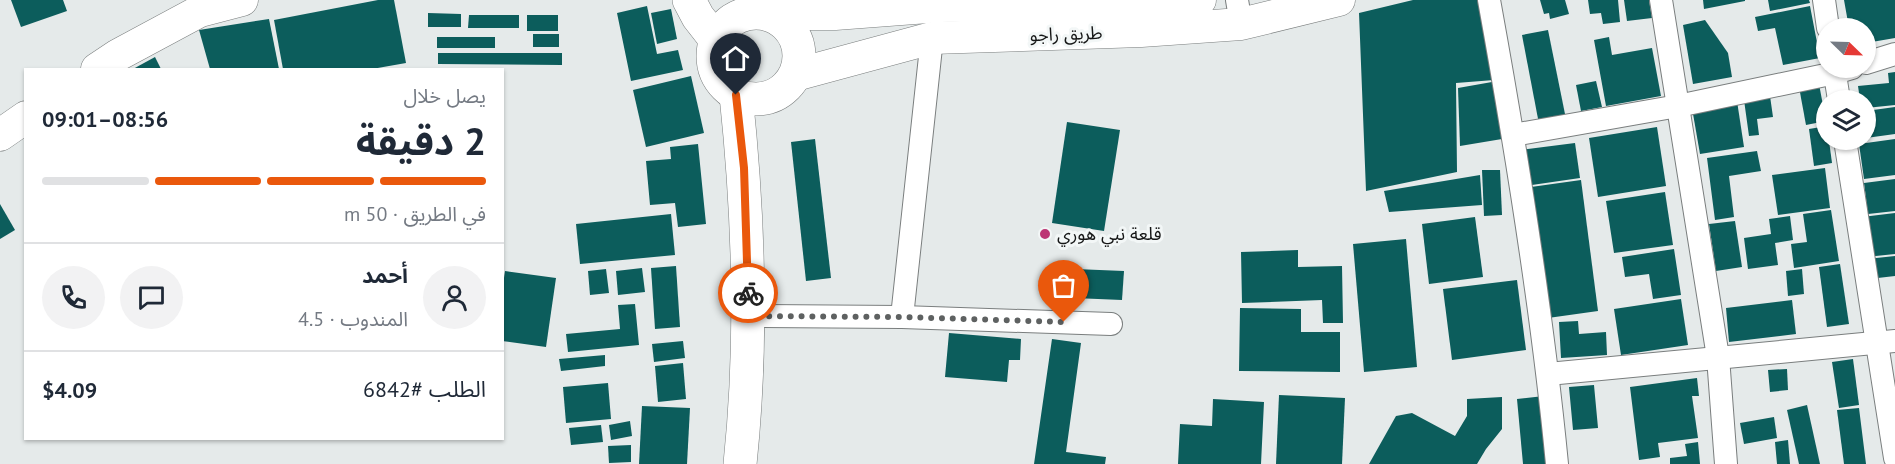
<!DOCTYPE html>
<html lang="ar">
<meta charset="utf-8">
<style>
body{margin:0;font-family:"PT Sans","Noto Sans Arabic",sans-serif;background:#f2f2f3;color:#1f2937;direction:rtl;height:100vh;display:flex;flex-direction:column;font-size:22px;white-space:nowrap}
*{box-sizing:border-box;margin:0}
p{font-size:20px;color:#747a83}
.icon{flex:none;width:33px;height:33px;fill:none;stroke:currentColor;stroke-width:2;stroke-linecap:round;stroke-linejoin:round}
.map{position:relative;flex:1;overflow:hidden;direction:ltr}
.details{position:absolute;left:24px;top:68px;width:480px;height:372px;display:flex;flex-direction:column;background:#fff;border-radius:0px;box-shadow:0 2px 4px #0004;direction:rtl}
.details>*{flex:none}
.needle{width:39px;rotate:113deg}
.tools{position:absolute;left:1816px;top:18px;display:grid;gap:12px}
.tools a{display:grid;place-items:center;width:60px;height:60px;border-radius:50%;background:#fff;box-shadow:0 2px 4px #0004;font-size:30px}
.pin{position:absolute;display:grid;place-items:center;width:51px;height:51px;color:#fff;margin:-62px -26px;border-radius:50% 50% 50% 0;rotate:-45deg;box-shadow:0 0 6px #0007}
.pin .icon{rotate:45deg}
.courier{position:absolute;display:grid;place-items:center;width:60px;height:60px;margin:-30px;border:4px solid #ea580c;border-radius:50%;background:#fff;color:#222;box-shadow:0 2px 8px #0007}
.head em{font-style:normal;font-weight:700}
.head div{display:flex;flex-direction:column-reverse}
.head{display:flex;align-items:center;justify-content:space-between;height:102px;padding:0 18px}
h1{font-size:39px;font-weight:700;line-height:45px}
.bar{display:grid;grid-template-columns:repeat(4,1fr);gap:9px 6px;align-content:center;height:72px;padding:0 18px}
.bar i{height:8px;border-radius:4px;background:#e0e1e3}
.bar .active{background:#ea580c}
.bar p{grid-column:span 4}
.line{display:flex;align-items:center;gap:15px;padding:0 18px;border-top:2px solid #e0e1e3}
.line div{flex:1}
.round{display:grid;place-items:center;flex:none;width:63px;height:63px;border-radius:32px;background:#f2f2f3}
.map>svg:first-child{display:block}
</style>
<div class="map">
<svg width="1895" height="464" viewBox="0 0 1895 464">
<rect width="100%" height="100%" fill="#e5eaea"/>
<g fill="#0c5d5c">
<polygon points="11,0 63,0 67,11 21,27"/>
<polygon points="378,0 394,0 406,63 372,69 283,69 274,20"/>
<polygon points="1413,0 1480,0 1494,80 1456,83 1457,172 1366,191 1359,13"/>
<polygon points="1540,0 1565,0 1569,14 1550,19 1549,13 1544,14"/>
<polygon points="1588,0 1618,0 1620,22 1603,24 1601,13 1590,14"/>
<polygon points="1624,0 1649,0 1652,18 1627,21"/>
<polygon points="1703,0 1745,0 1745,1 1704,9"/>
<polygon points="1768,0 1809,0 1810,3 1770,11"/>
<polygon points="1844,0 1895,0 1895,38 1866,43 1866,28 1849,28"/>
<polygon points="647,6 657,54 678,50 683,70 631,81 617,13"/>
<polygon points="1810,6 1820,58 1783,65 1775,28 1758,31 1755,17"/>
<polygon points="671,9 677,39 657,44 651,13"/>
<polygon points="428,13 461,14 461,27 428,27"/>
<polygon points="469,15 519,15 519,28 468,28"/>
<rect x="527" y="15" width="31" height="16"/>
<polygon points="269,19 279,69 210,69 199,30"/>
<polygon points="1705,20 1728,53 1732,77 1693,84 1683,25"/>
<polygon points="1548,30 1566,119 1539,124 1522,35"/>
<rect x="533" y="34" width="26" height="13"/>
<rect x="437" y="37" width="58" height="11"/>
<polygon points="1609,37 1612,55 1652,48 1661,96 1606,106 1594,40"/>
<polygon points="438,53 562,53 562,65 438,64"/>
<polygon points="155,57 161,69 133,69"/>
<polygon points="1895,72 1895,105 1866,108 1866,100 1860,100 1858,86 1889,83 1888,73"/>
<polygon points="691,76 704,133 646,147 633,90"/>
<polygon points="1596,81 1602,107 1581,111 1576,85"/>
<polygon points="1492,82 1502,139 1460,146 1458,88"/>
<polygon points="1819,84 1826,121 1806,125 1799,87"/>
<polygon points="1770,96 1773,117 1757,119 1759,135 1749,136 1744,100"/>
<polygon points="1737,101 1744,147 1700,154 1692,108"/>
<polygon points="1895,107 1895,134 1866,138 1866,111"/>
<polygon points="1067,122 1120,130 1104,231 1052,223"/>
<polygon points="1827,126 1832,163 1814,166 1809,129"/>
<polygon points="1657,127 1666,186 1598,197 1589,138"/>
<polygon points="815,139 831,278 806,281 791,142"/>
<polygon points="1895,139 1895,175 1864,179 1859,144"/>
<polygon points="1575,143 1580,178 1525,186 1521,150"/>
<polygon points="698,144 706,224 678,227 675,203 650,205 646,161 671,159 670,147"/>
<polygon points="1757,151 1761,171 1729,176 1734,217 1715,220 1707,158"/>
<polygon points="1825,168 1830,208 1778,215 1772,175"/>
<polygon points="1482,170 1500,170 1502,215 1484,216"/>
<polygon points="1480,175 1482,205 1389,212 1384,191"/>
<polygon points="1895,179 1895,211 1868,214 1864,183"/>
<polygon points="1581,180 1598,311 1548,318 1531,187"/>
<polygon points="1665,192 1673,245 1614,253 1606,201"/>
<polygon points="0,204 15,230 0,239"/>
<polygon points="1831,210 1839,261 1794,268 1791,244 1807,242 1803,214"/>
<polygon points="1895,213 1895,254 1866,257 1862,217"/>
<polygon points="671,214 675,255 580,264 576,224"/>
<polygon points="1790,216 1793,240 1775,243 1778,265 1748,269 1744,238 1771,234 1769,219"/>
<polygon points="1475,217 1483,277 1429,284 1422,224"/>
<polygon points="1735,221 1742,267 1716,271 1709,224"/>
<polygon points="1406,239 1417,367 1364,372 1353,244"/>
<polygon points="1674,249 1681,295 1653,299 1649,274 1625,277 1622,257"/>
<polygon points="1298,250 1298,267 1342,266 1343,323 1323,323 1322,300 1242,303 1241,252"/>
<polygon points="1895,256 1895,276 1869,279 1867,259"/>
<polygon points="1840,264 1849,324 1827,327 1819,267"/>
<polygon points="676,266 680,327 655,329 651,268"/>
<polygon points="642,268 645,292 618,295 616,271"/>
<polygon points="606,269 609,293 590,295 588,271"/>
<polygon points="1075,269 1124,271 1122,300 1074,298"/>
<polygon points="1802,269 1804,294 1788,296 1786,271"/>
<polygon points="505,271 556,278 546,347 502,341 502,291"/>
<polygon points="1517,280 1526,350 1452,360 1443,289"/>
<polygon points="1681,299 1688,345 1621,355 1614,309"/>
<polygon points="1792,300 1796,334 1729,342 1726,308"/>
<polygon points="635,304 639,345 568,352 566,334 620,329 618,305"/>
<polygon points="1240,308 1301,309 1301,332 1340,332 1340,372 1239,371"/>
<polygon points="1578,321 1579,334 1606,332 1607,355 1561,358 1559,322"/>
<polygon points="949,333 1021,339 1020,360 1009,360 1007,382 945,377"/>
<polygon points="1052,339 1081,343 1066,452 1106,457 1105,464 1034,464"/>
<polygon points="683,341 685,358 654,362 652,344"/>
<polygon points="605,355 605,366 561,371 559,359"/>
<polygon points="1853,359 1859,405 1839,408 1832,362"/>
<polygon points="683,363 686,399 658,402 655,366"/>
<polygon points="1787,369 1788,390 1770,392 1768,370"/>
<polygon points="1697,378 1699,396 1692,396 1698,438 1658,443 1660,457 1639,460 1630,387"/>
<polygon points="608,383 611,419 566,423 563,387"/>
<polygon points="1594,385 1598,428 1573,430 1569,387"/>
<polygon points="1279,395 1345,398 1342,464 1276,464"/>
<polygon points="1544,396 1551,464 1523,464 1517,399"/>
<polygon points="1502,397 1502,429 1486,449 1477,464 1369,464 1396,416 1412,413 1455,436 1467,416 1467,399"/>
<polygon points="1213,399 1264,402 1261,464 1178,464 1180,424 1212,426"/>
<polygon points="1807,405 1820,464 1799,464 1787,410"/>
<polygon points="642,406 690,408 687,464 639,464"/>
<polygon points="1859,408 1866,464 1844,464 1837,410"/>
<polygon points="1774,417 1777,438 1744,444 1740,423"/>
<polygon points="630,421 632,436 611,440 609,425"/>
<polygon points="601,425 603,442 571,445 569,428"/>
<polygon points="1788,440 1790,464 1777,464 1775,442"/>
<polygon points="1698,442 1700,464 1670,464 1670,458 1687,456 1685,444"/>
<polygon points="631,445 631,462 609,463 608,446"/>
</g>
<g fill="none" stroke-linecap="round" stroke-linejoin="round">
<g stroke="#7a7e7e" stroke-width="24">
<g id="street">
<polyline points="1237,0 1241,24"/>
<path d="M1489,0C1517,154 1542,308 1557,464"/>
<polyline points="1661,0 1718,357 1726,464"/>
<polyline points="1824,0 1828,28"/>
<polyline points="1866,63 1895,54"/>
<polyline points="1834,68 1839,100"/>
<polyline points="1513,135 1678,106 1835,73 1852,68"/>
<polyline points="1845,140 1895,458"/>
<polyline points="749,316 902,317 1111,324"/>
<polyline points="902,317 932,38"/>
<polyline points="1548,374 1895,341"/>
</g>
</g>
<g stroke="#7a7e7e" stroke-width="33">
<g id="secondary">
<polyline points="766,14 835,14 941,6 1146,3 1200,0"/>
<polyline points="97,69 118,55 200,11 242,0"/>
<polyline points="795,75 932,38 1141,31 1241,24 1339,0"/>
<polyline points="0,135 26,117"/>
</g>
</g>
<g stroke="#7a7e7e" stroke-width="34">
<g id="primary">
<polyline points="689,0 698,17 716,40"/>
<circle cx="756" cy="56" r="43"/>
<path d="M736,95C749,218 753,341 740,464"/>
</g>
</g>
<use href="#street" stroke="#fff" stroke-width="22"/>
<use href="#secondary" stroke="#fff" stroke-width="32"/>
<use href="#primary" stroke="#fff" stroke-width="33"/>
</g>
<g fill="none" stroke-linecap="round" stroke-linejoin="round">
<polyline stroke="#5e6161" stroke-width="6" stroke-dasharray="0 10.8" points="748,293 749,316 902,317 1064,322"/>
<polyline stroke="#ea580c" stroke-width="8" points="736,95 744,168 748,293"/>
</g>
<circle fill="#bc3574" stroke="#f3f7f7" stroke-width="2" cx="1045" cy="234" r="6"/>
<g text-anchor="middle" stroke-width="6" stroke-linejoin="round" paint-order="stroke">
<g font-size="18" fill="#161717" stroke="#f3f7f7">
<text transform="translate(1066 34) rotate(-2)" y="6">طريق راجو</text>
</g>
<g font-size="18" fill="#161717" stroke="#f3f7f7" text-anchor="start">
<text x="1057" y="240">قلعة نبي هوري</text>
</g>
</g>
</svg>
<div class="tools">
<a><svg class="needle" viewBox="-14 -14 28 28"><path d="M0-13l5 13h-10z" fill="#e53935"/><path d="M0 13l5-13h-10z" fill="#747a83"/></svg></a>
<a><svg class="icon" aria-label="layers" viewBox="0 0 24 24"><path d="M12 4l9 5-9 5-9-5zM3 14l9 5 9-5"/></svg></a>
</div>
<div class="pin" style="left:1064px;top:322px;background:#ea580c"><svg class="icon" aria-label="bag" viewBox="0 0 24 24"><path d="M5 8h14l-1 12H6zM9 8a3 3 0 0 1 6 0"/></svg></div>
<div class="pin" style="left:736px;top:95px;background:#1f2937"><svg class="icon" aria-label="home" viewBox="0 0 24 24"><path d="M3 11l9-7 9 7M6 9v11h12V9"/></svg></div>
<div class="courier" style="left:748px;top:293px"><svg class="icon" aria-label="bike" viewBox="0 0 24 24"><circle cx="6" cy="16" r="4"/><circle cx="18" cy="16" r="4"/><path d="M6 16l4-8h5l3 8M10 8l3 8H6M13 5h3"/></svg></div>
<section class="details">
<div class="head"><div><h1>2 دقيقة</h1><p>يصل خلال</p></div><em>08:56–09:01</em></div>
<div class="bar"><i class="active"></i><i class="active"></i><i class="active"></i><i></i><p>في الطريق · 50 m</p></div>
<div class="line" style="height:108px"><a class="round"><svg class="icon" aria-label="person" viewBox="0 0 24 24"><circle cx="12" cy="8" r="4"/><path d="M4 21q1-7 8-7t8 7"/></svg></a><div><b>أحمد</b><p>المندوب · 4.5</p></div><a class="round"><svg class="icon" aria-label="chat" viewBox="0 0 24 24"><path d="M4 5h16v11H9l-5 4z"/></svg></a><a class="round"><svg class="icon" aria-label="phone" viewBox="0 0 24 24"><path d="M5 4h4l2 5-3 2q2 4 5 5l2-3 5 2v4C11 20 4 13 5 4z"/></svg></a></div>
<div class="line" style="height:78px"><div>الطلب #6842</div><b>$4.09</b></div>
</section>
</div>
